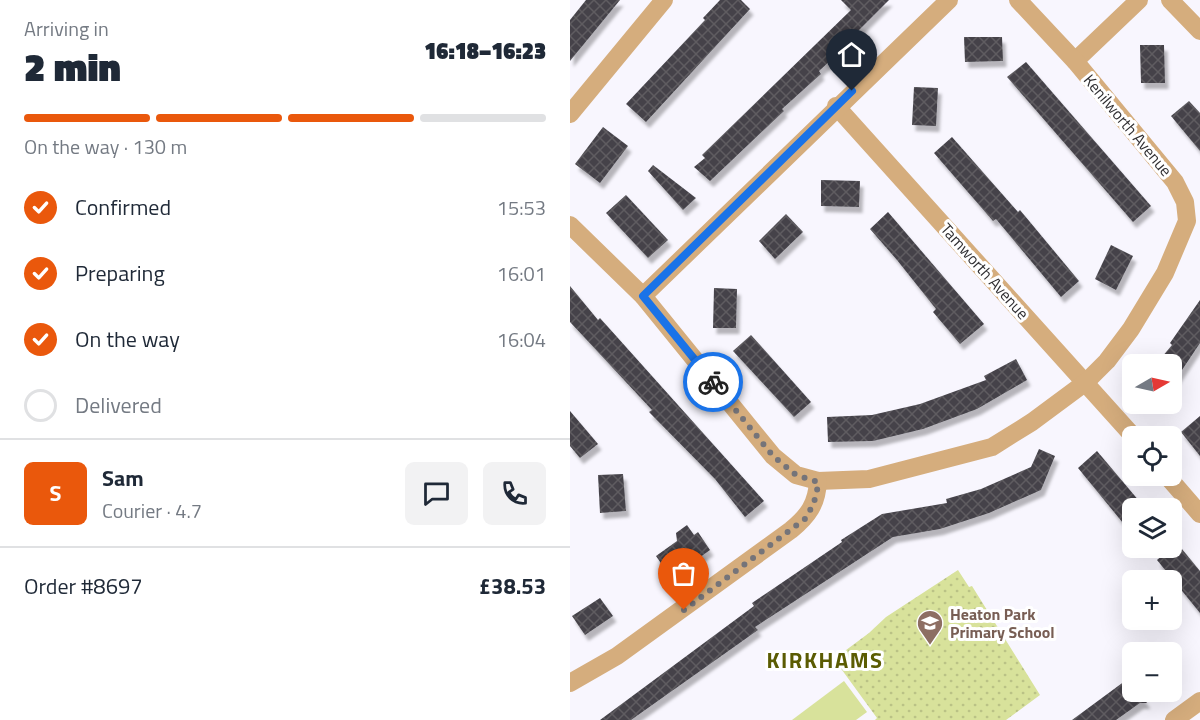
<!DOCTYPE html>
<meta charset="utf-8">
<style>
body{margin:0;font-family:"Titillium Web",sans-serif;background:#f2f2f3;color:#1f2937;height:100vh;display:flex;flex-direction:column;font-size:22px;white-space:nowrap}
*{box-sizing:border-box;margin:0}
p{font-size:20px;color:#747a83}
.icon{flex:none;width:33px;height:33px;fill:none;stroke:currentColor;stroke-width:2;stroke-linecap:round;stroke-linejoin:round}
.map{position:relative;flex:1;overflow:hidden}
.panel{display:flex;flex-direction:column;background:#fff;width:570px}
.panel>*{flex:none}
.needle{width:39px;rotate:81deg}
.buttons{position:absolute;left:552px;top:354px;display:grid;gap:12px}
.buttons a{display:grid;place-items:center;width:60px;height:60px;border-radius:9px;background:#fff;box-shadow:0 6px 24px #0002;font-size:30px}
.pin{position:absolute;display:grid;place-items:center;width:51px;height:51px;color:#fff;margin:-62px -26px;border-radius:50% 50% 50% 0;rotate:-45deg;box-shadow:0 0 6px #0007}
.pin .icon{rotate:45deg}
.courier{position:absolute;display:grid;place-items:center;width:60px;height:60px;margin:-30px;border:4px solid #1a73e8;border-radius:50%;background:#fff;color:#222;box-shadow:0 2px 8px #0007}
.headline em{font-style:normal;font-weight:800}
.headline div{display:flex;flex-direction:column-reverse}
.headline{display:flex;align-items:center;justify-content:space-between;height:102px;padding:0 24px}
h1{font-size:39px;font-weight:800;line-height:45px}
.bar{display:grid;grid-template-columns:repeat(4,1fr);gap:9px 6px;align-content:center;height:72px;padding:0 24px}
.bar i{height:8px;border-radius:4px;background:#e0e1e3}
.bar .selected{background:#ea580c}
.bar p{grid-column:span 4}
.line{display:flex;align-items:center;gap:15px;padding:0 24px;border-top:2px solid #e0e1e3}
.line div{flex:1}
.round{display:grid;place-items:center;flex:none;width:63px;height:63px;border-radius:9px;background:#f2f2f3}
ol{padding:0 24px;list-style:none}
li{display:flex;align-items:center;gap:18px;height:66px}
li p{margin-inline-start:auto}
li .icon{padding:6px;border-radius:50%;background:#ea580c;color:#fff;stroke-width:4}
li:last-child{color:#747a83}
li i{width:33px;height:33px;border:3px solid #e0e1e3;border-radius:50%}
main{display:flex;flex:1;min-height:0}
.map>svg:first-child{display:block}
</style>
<main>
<section class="panel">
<div class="headline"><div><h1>2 min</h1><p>Arriving in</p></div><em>16:18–16:23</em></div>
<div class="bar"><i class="selected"></i><i class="selected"></i><i class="selected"></i><i></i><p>On the way · 130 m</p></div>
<ol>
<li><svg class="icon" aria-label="check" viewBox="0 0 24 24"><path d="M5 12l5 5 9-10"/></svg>Confirmed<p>15:53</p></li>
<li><svg class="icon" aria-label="check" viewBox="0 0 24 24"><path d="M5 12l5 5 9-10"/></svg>Preparing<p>16:01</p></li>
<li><svg class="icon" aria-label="check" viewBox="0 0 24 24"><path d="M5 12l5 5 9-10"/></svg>On the way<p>16:04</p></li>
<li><i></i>Delivered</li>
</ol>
<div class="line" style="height:108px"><b class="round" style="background:#ea580c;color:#fff">S</b><div><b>Sam</b><p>Courier · 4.7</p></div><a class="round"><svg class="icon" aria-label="chat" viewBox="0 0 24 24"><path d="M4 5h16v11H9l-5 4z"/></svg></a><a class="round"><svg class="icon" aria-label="phone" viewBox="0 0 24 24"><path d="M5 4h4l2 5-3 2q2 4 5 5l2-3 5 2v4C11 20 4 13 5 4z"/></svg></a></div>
<div class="line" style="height:78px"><div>Order #8697</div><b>£38.53</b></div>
</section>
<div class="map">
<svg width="630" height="720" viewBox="0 0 630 720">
<defs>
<pattern id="green-dots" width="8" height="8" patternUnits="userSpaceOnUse" patternTransform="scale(1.5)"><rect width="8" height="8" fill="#d8e29b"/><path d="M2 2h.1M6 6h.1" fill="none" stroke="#bac286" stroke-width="1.8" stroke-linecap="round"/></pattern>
<pattern id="building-cross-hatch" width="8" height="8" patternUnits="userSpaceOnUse" patternTransform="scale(1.5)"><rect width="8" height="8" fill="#454349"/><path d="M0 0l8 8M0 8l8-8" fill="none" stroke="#5e5c61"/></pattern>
<filter id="shadow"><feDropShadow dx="3.5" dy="6" stdDeviation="1.5" flood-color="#0004"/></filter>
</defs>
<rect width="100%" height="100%" fill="#f8f6fe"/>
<polygon fill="url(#green-dots)" points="388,570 399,587 402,586 470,695 436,720 305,720 307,718 264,659 299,633 316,617"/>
<polygon fill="#d8e29b" points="274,681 297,712 286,720 222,720"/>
<g fill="url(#building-cross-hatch)" filter="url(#shadow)">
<polygon points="16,0 50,0 0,61 0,20"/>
<polygon points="150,0 171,0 180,9 76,122 56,104 135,20 133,18"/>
<polygon points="271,0 319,0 284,35 286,37 249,71 251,74 212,109 214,111 140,181 124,167 135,158 132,155 281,10"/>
<polygon points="394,37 432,37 433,61 395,62"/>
<polygon points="570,45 594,45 595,83 571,83"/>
<polygon points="456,62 581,206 563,222 437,77"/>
<polygon points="344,87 368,88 366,126 342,125"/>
<polygon points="619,101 630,113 630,151 601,116"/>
<polygon points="33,127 58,146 30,183 5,164"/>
<polygon points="382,137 448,212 450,210 509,281 491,297 426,219 423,221 364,153"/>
<polygon points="83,165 126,198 113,210 78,171"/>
<polygon points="251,180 290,181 289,207 251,206"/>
<polygon points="56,195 98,240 78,258 36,213"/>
<polygon points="318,212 414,324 390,344 363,312 366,309 327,260 300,229"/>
<polygon points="216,214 233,232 205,259 189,241"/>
<polygon points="541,245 563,256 546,290 525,279"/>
<polygon points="0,286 28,320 30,318 194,501 175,517 145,479 79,412 82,410 0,322"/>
<polygon points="144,288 167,289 166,328 143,328"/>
<polygon points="630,300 630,343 602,385 602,364 586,364 602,345 600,343"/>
<polygon points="181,335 241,402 224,417 163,351"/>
<polygon points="446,359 457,380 407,409 353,429 303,441 258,442 257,417 302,415 350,404 416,380 414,376"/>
<polygon points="0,411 28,444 10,458 0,446"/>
<polygon points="630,416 630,456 611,432"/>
<polygon points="469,449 485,456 471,490 419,513 370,529 323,537 185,627 188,630 61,720 30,720 184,606 182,603 272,542 271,540 312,514 377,503 376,499 411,489 461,467"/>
<polygon points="527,451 575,508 562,508 562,534 508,468"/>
<polygon points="53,474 56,511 30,513 28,475"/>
<polygon points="117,525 124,535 128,532 140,550 101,578 86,556 107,541 106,533"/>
<polygon points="607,543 630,571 630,613 587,560"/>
<polygon points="30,598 43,616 15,635 2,616"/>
<polygon points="559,678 562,692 569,692 577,703 570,703 546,720 502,720"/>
</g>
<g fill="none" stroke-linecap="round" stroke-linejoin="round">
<g stroke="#d5ad7d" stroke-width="18">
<polyline points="600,0 630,31"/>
<polyline points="505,61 569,0"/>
<polyline points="266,106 563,436"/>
<polyline points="0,114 94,0"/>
<polyline points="0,225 73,296 203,456 226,475 248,481 299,479 422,447 462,422 516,382 537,361 561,329 595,273 617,221 615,202 605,182 505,61 448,0"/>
<polyline points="73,296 379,0"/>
<polyline points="597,476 630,514"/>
<path d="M0,683L47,656L221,530C238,516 247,504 248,481"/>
<polyline points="604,720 630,701"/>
</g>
</g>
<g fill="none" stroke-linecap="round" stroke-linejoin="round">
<path stroke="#757479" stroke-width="6" stroke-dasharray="0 10.8" d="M114,610L235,519C243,506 247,497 248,482L226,475L203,456L143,382"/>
<polyline stroke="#1a73e8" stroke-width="8" points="143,382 73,296 282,91"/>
</g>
<defs>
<g id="school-pin" transform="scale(1.35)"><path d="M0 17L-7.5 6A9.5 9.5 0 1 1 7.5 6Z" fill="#8d6e63" stroke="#fff"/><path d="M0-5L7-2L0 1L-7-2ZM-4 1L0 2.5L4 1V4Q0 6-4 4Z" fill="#fff"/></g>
</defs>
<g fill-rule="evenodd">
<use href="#school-pin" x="360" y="623"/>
</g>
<g text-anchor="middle" stroke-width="6" stroke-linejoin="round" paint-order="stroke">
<g font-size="16" fill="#2f2e31" stroke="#fff">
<text transform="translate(558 125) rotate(50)" y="6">Kenilworth Avenue</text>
<text transform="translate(415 271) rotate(48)" y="6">Tamworth Avenue</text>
</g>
<g font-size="16" font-weight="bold" fill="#785e54" stroke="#fff" text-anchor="start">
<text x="380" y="620">Heaton Park<tspan x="380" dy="18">Primary School</tspan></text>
</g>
<g font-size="22" font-weight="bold" letter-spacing="1.5" fill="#5b5c02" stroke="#fff">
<text x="255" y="668">KIRKHAMS</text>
</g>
</g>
</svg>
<div class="buttons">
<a><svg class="needle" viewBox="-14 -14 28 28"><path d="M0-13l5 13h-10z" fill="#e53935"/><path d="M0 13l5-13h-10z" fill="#747a83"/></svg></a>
<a><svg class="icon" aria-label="locate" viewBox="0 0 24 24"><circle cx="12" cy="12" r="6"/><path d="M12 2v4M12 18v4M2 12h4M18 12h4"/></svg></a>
<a><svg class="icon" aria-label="layers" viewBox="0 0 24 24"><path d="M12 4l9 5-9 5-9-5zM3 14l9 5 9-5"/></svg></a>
<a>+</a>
<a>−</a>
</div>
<div class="pin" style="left:114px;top:610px;background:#ea580c"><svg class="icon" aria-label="bag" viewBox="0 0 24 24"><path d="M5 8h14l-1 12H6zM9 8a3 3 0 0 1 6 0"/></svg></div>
<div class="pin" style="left:282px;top:91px;background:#1f2937"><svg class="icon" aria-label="home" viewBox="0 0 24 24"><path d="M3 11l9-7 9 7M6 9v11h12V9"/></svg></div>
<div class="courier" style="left:143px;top:382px"><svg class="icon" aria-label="bike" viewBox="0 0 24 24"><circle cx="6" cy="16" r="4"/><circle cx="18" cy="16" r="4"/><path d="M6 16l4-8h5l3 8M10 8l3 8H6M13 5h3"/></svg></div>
</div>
</main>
